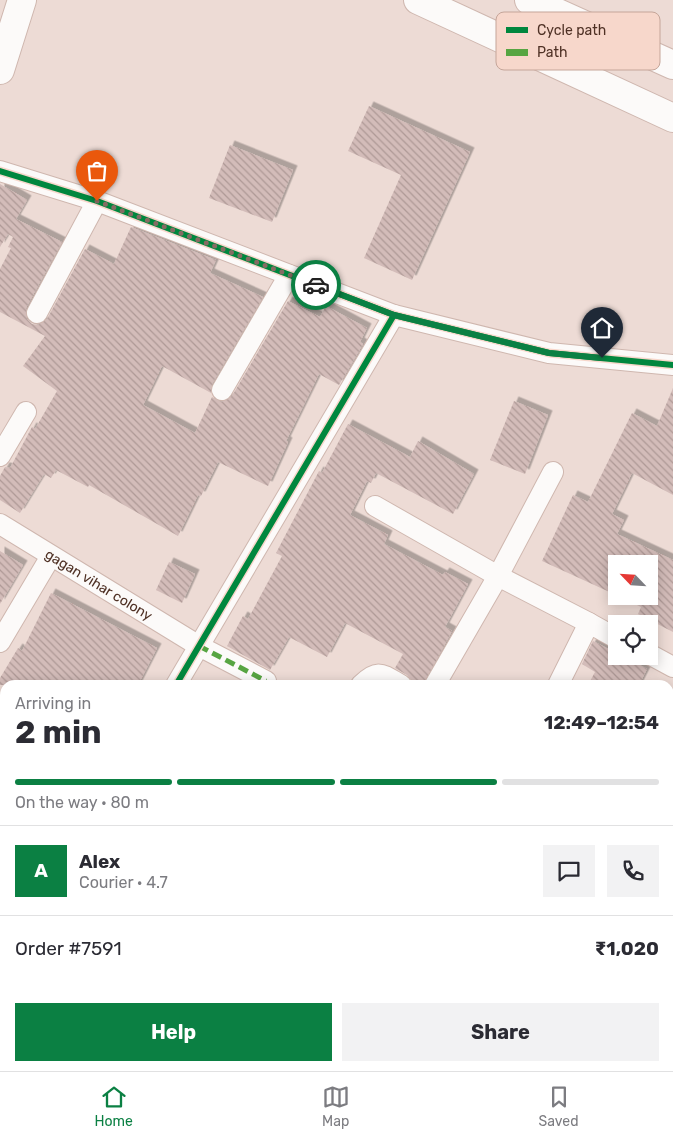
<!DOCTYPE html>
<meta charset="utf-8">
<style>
body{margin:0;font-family:Rubik,sans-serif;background:#f2f2f3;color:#2b2b33;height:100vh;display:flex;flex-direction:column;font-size:19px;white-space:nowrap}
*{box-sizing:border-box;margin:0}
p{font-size:16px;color:#7c7c81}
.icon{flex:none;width:28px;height:28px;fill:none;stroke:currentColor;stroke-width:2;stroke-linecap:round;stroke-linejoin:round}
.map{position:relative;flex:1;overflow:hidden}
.panel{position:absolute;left:0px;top:680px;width:674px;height:391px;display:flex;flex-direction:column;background:#fff;border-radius:15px 15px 0 0;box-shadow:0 2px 12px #0003}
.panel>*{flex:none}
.needle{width:32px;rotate:295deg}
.buttons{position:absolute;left:608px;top:555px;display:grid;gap:10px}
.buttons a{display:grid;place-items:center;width:50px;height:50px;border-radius:0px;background:#fff;box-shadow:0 2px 12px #0003;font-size:25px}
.pin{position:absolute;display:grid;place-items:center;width:42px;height:42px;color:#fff;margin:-51px -21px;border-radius:50% 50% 50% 0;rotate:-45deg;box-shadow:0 0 5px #0007}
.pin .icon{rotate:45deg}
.courier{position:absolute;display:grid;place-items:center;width:50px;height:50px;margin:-25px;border:4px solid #0b8043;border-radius:50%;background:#fff;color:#222;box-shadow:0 1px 6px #0007}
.headline em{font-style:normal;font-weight:700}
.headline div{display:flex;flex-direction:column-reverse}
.headline{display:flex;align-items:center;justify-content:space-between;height:85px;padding:0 15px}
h1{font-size:32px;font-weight:700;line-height:38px}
.bar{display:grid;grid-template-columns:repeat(4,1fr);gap:8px 5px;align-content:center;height:60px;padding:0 15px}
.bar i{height:6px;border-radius:4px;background:#e1e1e2}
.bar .current{background:#0b8043}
.bar p{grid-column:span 4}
.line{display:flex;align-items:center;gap:12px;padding:0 15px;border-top:1px solid #e1e1e2}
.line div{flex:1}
.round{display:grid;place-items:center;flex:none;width:52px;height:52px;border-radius:0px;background:#f2f2f3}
.primary-button{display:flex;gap:10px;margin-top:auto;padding:10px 15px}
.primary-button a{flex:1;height:58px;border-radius:0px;background:#0b8043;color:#fff;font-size:20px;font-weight:700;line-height:58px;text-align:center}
.primary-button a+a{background:#f2f2f3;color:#2b2b33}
.tab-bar{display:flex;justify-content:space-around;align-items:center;height:70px;border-top:1px solid #e1e1e2;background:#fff;font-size:14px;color:#7c7c81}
.tab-bar a{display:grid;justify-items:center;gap:2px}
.tab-bar .current{color:#0b8043}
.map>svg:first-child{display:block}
</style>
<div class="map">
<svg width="673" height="1071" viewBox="0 0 673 1071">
<defs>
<pattern id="building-back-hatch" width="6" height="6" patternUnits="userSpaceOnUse" patternTransform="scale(1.25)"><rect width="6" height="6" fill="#d3bcb9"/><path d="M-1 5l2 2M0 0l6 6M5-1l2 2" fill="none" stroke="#ae9996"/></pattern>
<filter id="shadow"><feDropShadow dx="4.5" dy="-4.5" stdDeviation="0" flood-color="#0004"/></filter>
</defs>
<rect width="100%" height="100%" fill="#eddbd5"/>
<g fill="url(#building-back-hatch)" filter="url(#shadow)">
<polygon points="369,106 470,152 412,280 364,258 401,175 348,151"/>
<polygon points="230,145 293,170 272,222 209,198"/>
<polygon points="0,184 27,200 16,219 62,242 26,308 27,319 32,324 38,325 47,319 85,249 114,264 131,227 216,260 210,273 263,297 212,384 211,393 162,366 143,405 195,433 212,397 222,402 232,396 288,301 320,317 326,306 367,328 360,342 363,344 339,385 319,374 286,441 288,442 268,486 218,462 201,496 198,495 178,536 89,485 88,487 56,470 51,478 44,474 20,513 0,500 0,476 5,467 10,468 32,427 35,429 57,391 23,366 45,336 0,312 0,269 11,248 8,247 13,237 8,234 0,247"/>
<polygon points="673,388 673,495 632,473 612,514 624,520 617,534 673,560 673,632 638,614 641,607 619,596 649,596 649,564 616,564 616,595 542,561 573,495 588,502 632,413 657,426"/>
<polygon points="514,401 548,415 525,474 490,460"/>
<polygon points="348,424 410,457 418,441 474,474 453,514 376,473 371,483 367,481 350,515 388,535 384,544 443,575 445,572 468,584 445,627 452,631 423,685 412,681 407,675 395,668 403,654 345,623 327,657 289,637 270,670 227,646 243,616 248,619 282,556 276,553 319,471 322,473"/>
<polygon points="0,551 23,565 0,604"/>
<polygon points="169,562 195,574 182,603 156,590"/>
<polygon points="51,593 157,648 138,685 0,685 0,678 18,648 22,651"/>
<polygon points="593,641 616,653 616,656 623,656 647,669 639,685 588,685 595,672 582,664"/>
</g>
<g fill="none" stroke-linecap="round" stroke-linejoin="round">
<g stroke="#cfb7af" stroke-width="12">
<g id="lane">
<polyline points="0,801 5,804"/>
<polyline points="79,1066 82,1071"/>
<polyline points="253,1066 265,1071"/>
<polyline points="338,1066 349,1071"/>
<polyline points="471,1066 481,1071"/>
<polyline points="38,1071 47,1066"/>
<polyline points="111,1071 120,1066"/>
<polyline points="313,1071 315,1066"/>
</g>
</g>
<g stroke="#cfb7af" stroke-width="22">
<g id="street">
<polyline points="0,171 97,201 394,315 549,353 673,365"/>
<polyline points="37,313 97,201"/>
<polyline points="222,390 289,275"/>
<polyline points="0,456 26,412"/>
<polyline points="375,506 498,576 589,623"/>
<path id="s1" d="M0,524L199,646L266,681"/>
<polyline points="0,642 51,556"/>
<polyline points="649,654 673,667"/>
<polyline points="176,685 394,315"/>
<path d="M361,685C378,668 382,674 401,685"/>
<polyline points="435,685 498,576 553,472"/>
<polyline points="558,685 589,623 616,638"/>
<polyline points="669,946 673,948"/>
</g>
</g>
<g stroke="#cfb7af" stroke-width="30">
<g id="secondary">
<polyline points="418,0 673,118"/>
<polyline points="529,0 673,65"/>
<polyline points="0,70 22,0"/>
</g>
</g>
<use href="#lane" stroke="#fcfaf9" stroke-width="10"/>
<use href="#street" stroke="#fcfaf9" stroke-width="20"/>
<use href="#secondary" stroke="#fcfaf9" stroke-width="28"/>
<polyline stroke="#57a542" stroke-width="5" stroke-dasharray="10 5" stroke-linecap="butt" points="199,646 266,681"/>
<g stroke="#f7d7cb" stroke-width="9">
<g id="cycleway">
<polyline points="0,171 97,201 394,315 549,353 673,365"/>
<polyline points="176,685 394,315"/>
</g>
</g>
<use href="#cycleway" stroke="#00873e" stroke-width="6"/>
</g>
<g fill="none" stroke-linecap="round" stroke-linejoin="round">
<polyline stroke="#866c63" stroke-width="5" stroke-dasharray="0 9" points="97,201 316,285"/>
<polyline stroke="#0b8043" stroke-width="6" points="316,285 394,315 549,353 602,358"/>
</g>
<g text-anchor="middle" stroke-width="4" stroke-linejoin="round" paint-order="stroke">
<g font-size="14" fill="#4f3125" stroke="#f7d7cb">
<text dy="5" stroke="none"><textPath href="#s1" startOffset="116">gagan vihar colony</textPath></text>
</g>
</g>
<rect x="496" y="12" width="164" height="58" rx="8" fill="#f7d7cb" stroke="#c5a599" stroke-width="1"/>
<rect x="506" y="27" width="22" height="6" fill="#00873e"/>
<rect x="506" y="49" width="22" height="7" fill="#57a542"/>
<g font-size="14" fill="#4f3125">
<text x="537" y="35">Cycle path</text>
<text x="537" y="57">Path</text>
</g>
</svg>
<div class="buttons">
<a><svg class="needle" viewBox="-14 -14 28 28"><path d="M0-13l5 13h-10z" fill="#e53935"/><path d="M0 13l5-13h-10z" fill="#7c7c81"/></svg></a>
<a><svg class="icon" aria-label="locate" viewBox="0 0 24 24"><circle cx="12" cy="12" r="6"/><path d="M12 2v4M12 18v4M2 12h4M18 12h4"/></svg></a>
</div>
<div class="pin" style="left:97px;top:201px;background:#ea580c"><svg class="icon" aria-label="bag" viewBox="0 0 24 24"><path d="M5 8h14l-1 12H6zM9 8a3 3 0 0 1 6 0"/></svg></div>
<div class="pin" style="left:602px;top:358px;background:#1f2937"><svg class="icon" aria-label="home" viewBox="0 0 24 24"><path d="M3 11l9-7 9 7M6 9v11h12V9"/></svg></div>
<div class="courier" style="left:316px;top:285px"><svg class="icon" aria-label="car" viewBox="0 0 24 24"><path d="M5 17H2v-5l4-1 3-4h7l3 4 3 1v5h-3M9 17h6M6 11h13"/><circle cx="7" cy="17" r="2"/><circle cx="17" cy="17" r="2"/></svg></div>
<section class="panel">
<div class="headline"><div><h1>2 min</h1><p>Arriving in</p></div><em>12:49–12:54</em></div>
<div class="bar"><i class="current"></i><i class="current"></i><i class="current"></i><i></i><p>On the way · 80 m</p></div>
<div class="line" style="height:90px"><b class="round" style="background:#0b8043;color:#fff">A</b><div><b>Alex</b><p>Courier · 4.7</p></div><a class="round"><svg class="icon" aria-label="chat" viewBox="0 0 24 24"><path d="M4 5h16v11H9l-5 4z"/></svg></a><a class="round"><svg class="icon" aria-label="phone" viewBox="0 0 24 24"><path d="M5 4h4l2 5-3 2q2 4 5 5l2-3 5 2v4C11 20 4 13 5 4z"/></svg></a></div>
<div class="line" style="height:65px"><div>Order #7591</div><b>₹1,020</b></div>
<div class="primary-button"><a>Help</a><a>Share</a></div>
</section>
</div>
<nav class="tab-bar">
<a class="current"><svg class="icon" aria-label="home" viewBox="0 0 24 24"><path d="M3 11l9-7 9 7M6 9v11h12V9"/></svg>Home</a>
<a><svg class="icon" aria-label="map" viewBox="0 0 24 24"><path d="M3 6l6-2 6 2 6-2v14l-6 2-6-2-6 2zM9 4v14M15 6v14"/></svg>Map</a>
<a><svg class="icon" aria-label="saved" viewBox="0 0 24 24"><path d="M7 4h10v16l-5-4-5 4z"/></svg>Saved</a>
</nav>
